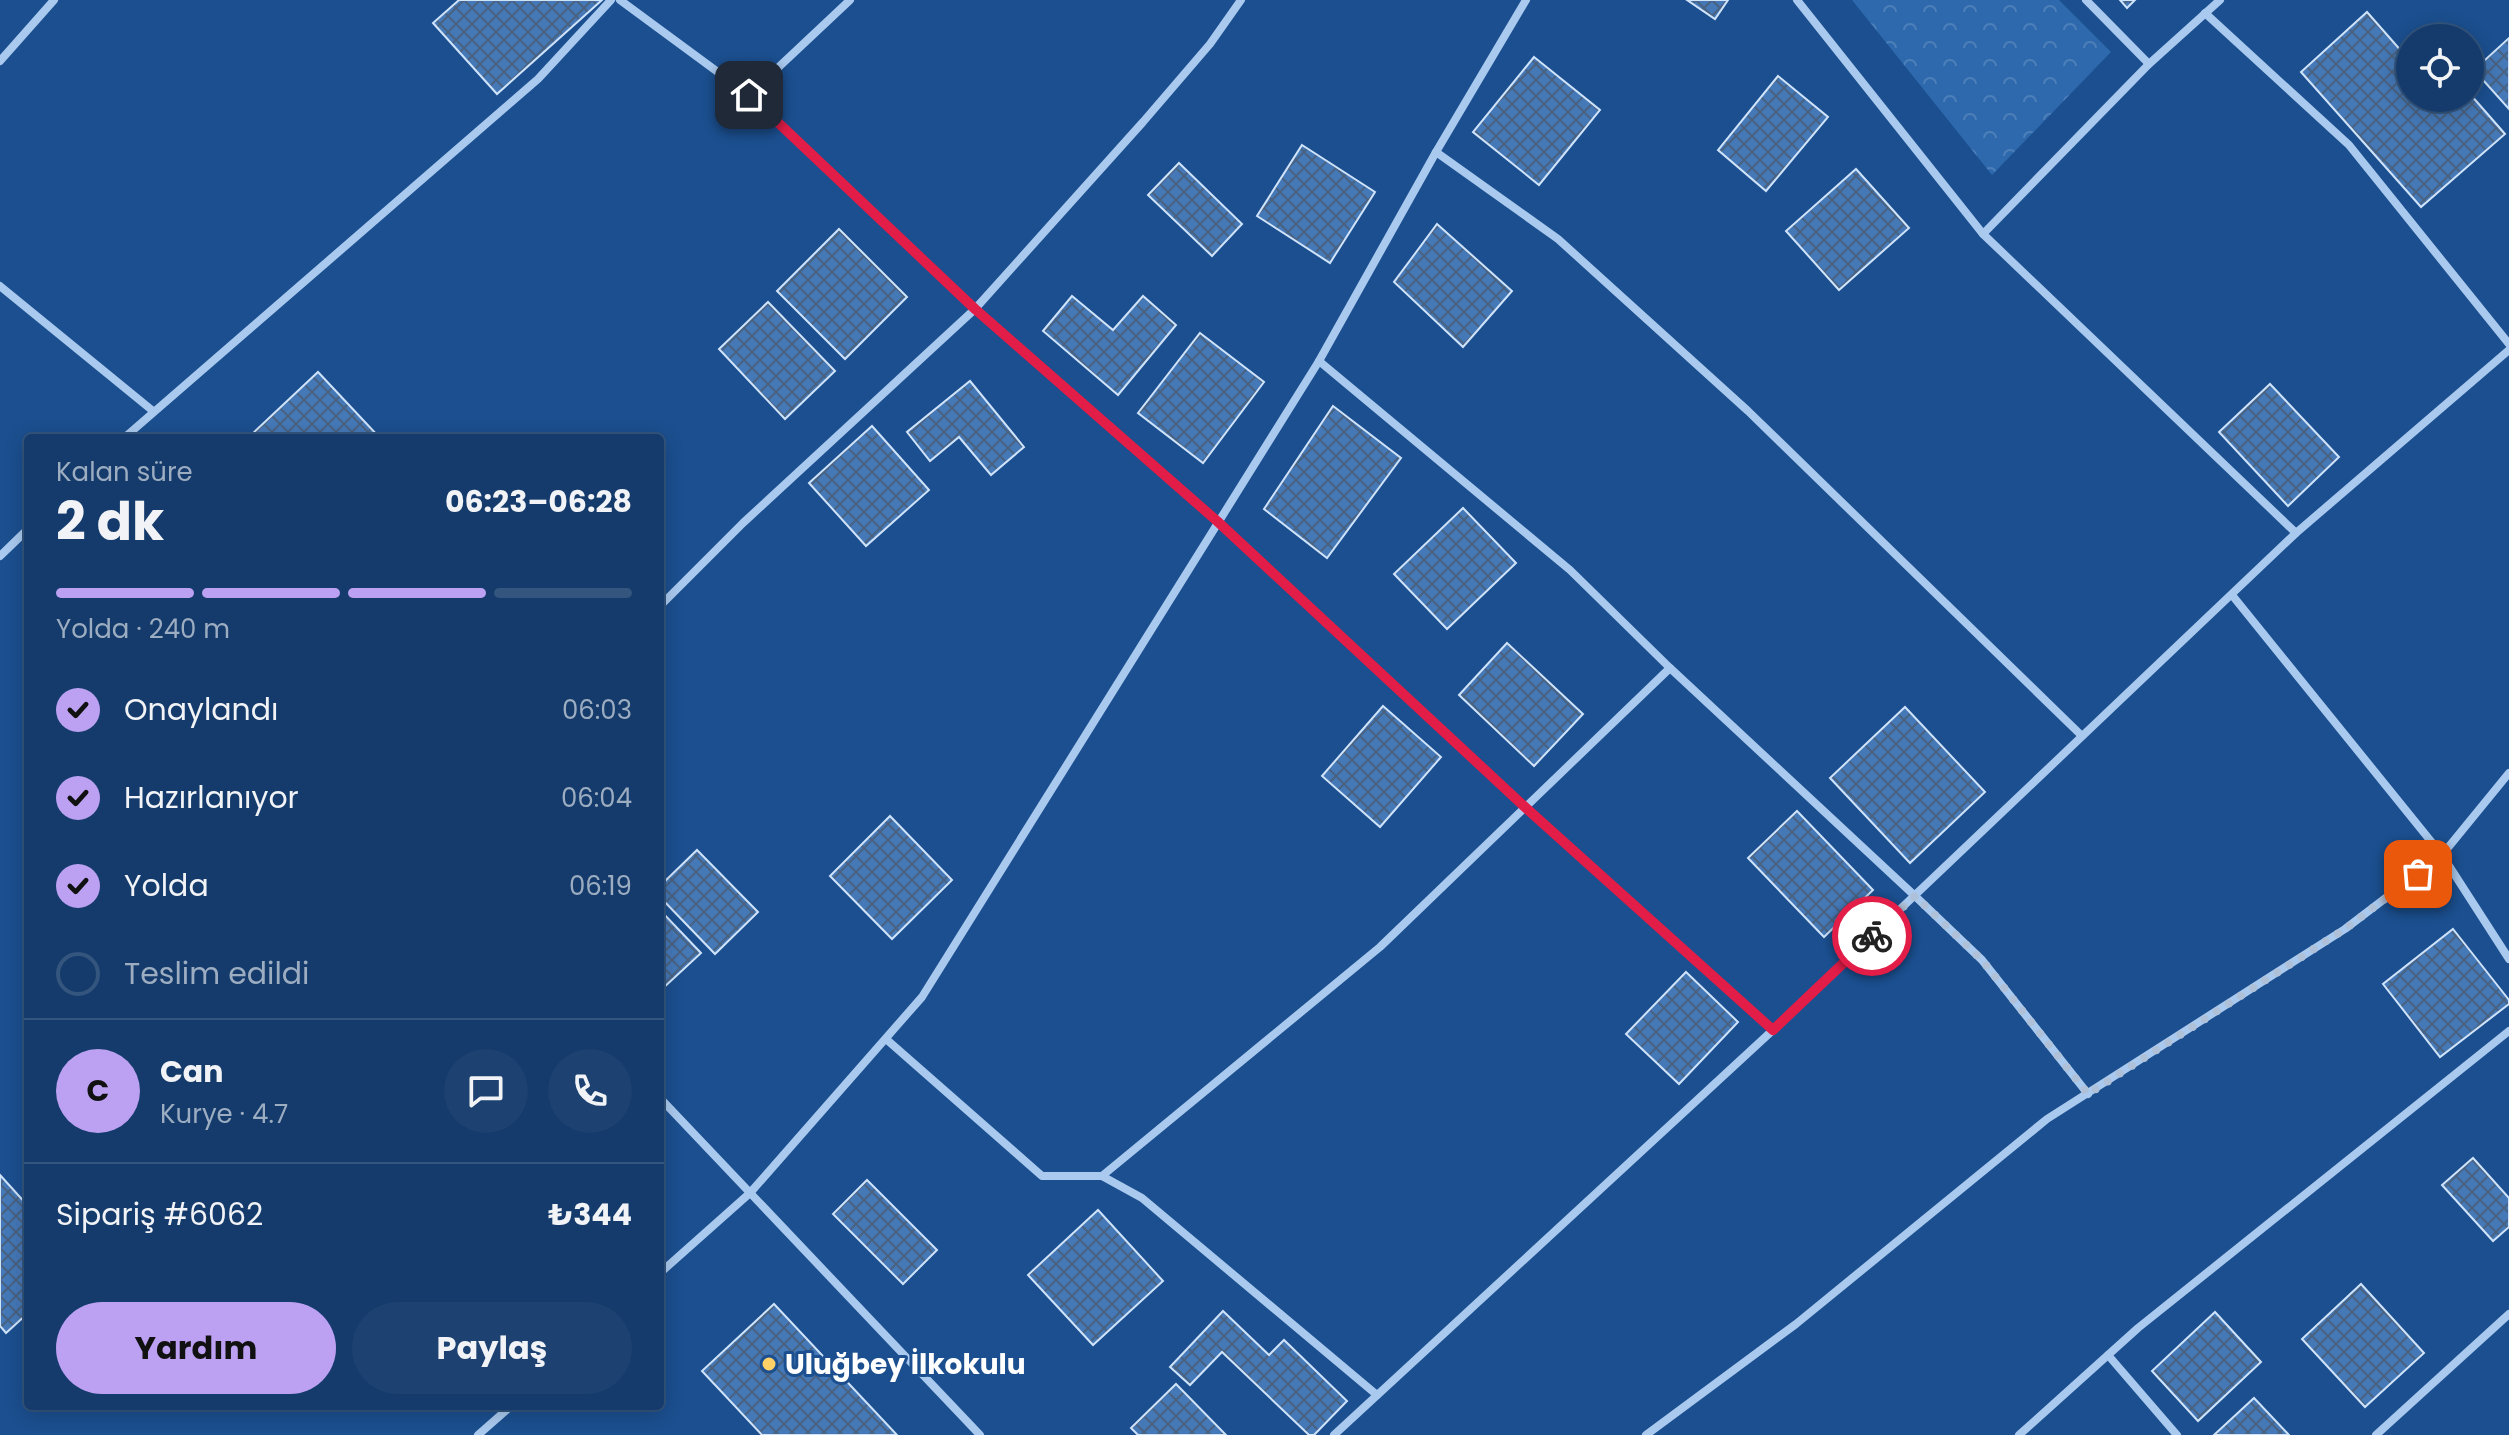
<!DOCTYPE html>
<html lang="tr">
<meta charset="utf-8">
<style>
body{margin:0;font-family:Poppins,sans-serif;background:#1d4271;color:#f1f3f6;height:100vh;display:flex;flex-direction:column;font-size:30px;white-space:nowrap}
*{box-sizing:border-box;margin:0}
p{font-size:26px;color:#9dadc1}
.icon{flex:none;width:44px;height:44px;fill:none;stroke:currentColor;stroke-width:2;stroke-linecap:round;stroke-linejoin:round}
.map{position:relative;flex:1;overflow:hidden}
.drawer{position:absolute;left:24px;top:434px;width:640px;height:976px;display:flex;flex-direction:column;background:#143b6b;border-radius:8px;box-shadow:0 4px 20px #0003,0 0 0 2px #33557e}
.drawer>*{flex:none}
.fabs{position:absolute;left:2396px;top:24px;display:grid;gap:16px}
.fabs a{display:grid;place-items:center;width:88px;height:88px;border-radius:50%;background:#143b6b;box-shadow:0 4px 20px #0003,0 0 0 2px #33557e;font-size:40px}
.pin{position:absolute;display:grid;place-items:center;width:68px;height:68px;color:#fff;margin:-34px;border-radius:16px;box-shadow:0 4px 12px #0006}
.courier{position:absolute;display:grid;place-items:center;width:80px;height:80px;margin:-40px;border:6px solid #e11d48;border-radius:50%;background:#fff;color:#222;box-shadow:0 2px 10px #0007}
.headline em{font-style:normal;font-weight:700}
.headline div{display:flex;flex-direction:column-reverse}
.headline{display:flex;align-items:center;justify-content:space-between;height:136px;padding:0 32px}
h1{font-size:52px;font-weight:700;line-height:60px}
.bar{display:grid;grid-template-columns:repeat(4,1fr);gap:12px 8px;align-content:center;height:96px;padding:0 32px}
.bar i{height:10px;border-radius:6px;background:#33557e}
.bar .selected{background:#bca0f2}
.bar p{grid-column:span 4}
.line{display:flex;align-items:center;gap:20px;padding:0 32px;border-top:2px solid #33557e}
.line div{flex:1}
.round{display:grid;place-items:center;flex:none;width:84px;height:84px;border-radius:42px;background:#1d4271}
ol{padding:0 32px;list-style:none}
li{display:flex;align-items:center;gap:24px;height:88px}
li p{margin-inline-start:auto}
li .icon{padding:8px;border-radius:50%;background:#bca0f2;color:#111;stroke-width:4}
li:last-child{color:#9dadc1}
li i{width:44px;height:44px;border:4px solid #33557e;border-radius:50%}
.action{display:flex;gap:16px;margin-top:auto;padding:16px 32px}
.action a{flex:1;height:92px;border-radius:48px;background:#bca0f2;color:#111;font-size:32px;font-weight:700;line-height:92px;text-align:center}
.action a+a{background:#1d4271;color:#f1f3f6}
.map>svg:first-child{display:block}
</style>
<div class="map">
<svg width="2509" height="1435" viewBox="0 0 2509 1435">
<defs>
<pattern id="park-crowns" width="20" height="18" patternUnits="userSpaceOnUse" patternTransform="scale(2)"><rect width="20" height="18" fill="#2e69ad"/><path d="M2 6a3 3 0 1 1 6 0M12 15a3 3 0 1 1 6 0" fill="none" stroke="#4d80b9"/></pattern>
<pattern id="building-cross-hatch" width="8" height="8" patternUnits="userSpaceOnUse" patternTransform="scale(2)"><rect width="8" height="8" fill="#4478b7"/><path d="M0 0l8 8M0 8l8-8" fill="none" stroke="#486282"/></pattern>
</defs>
<rect width="100%" height="100%" fill="#1b4f8f"/>
<polygon fill="url(#park-crowns)" points="1852,0 2059,0 2111,52 1992,175"/>
<g fill="url(#building-cross-hatch)" stroke="#cfe3fa" stroke-width="2">
<polygon points="459,0 602,0 497,94 433,23"/>
<polygon points="1687,0 1728,0 1715,19"/>
<polygon points="2120,0 2135,0 2127,8"/>
<polygon points="2367,12 2410,61 2410,98 2470,98 2470,94 2505,134 2421,207 2301,72"/>
<polygon points="2509,38 2509,109 2474,70"/>
<polygon points="1534,57 1600,110 1539,185 1473,132"/>
<polygon points="1778,76 1828,117 1766,191 1718,150"/>
<polygon points="1302,145 1375,192 1330,263 1257,216"/>
<polygon points="1179,163 1242,224 1212,256 1148,195"/>
<polygon points="1856,169 1909,228 1839,290 1786,231"/>
<polygon points="1437,224 1512,291 1463,347 1394,282"/>
<polygon points="839,229 907,297 845,359 777,291"/>
<polygon points="1072,296 1113,330 1143,296 1176,325 1118,395 1043,331"/>
<polygon points="768,302 835,371 785,419 719,349"/>
<polygon points="1200,333 1264,382 1203,463 1138,413"/>
<polygon points="318,372 380,438 254,438 251,435"/>
<polygon points="970,381 1024,447 991,475 959,437 930,461 907,432"/>
<polygon points="2270,384 2339,457 2288,506 2219,432"/>
<polygon points="1333,406 1401,458 1327,558 1264,509"/>
<polygon points="872,426 929,490 866,546 809,483"/>
<polygon points="1463,508 1516,563 1447,629 1394,574"/>
<polygon points="1507,643 1583,714 1534,766 1459,695"/>
<polygon points="1383,706 1441,757 1380,827 1322,776"/>
<polygon points="1905,707 1985,792 1910,863 1830,778"/>
<polygon points="1797,811 1873,890 1824,937 1748,858"/>
<polygon points="890,816 952,880 892,939 830,876"/>
<polygon points="697,850 758,912 715,954 660,897 660,886"/>
<polygon points="660,910 701,953 660,991"/>
<polygon points="2453,929 2509,1000 2509,1004 2440,1057 2383,984"/>
<polygon points="1686,972 1738,1022 1679,1084 1626,1034"/>
<polygon points="2473,1158 2509,1198 2509,1227 2493,1241 2442,1185"/>
<polygon points="0,1175 28,1206 28,1313 6,1333 0,1326"/>
<polygon points="867,1180 937,1250 903,1284 833,1214"/>
<polygon points="1098,1210 1163,1281 1093,1345 1028,1275"/>
<polygon points="2361,1284 2424,1353 2365,1407 2302,1339"/>
<polygon points="774,1304 897,1435 762,1435 702,1371"/>
<polygon points="1223,1311 1269,1355 1284,1340 1347,1401 1314,1435 1309,1435 1222,1352 1190,1385 1170,1367"/>
<polygon points="2215,1312 2261,1362 2198,1421 2152,1371"/>
<polygon points="1176,1384 1226,1435 1138,1435 1131,1428"/>
<polygon points="2254,1398 2289,1435 2214,1435"/>
</g>
<g fill="none" stroke-linecap="round" stroke-linejoin="round">
<g stroke="#a9c9ee" stroke-width="8">
<polyline points="620,0 749,95 975,309 1217,521 1526,808 1773,1030"/>
<polyline points="1797,0 1983,234 2296,533"/>
<polyline points="2086,0 2149,64"/>
<polyline points="2205,13 2349,145 2509,344"/>
<polyline points="0,61 54,0"/>
<polyline points="749,95 850,0"/>
<polyline points="1436,152 1558,239 1748,411 2082,736"/>
<polyline points="1983,234 2149,64 2220,0"/>
<polyline points="0,286 153,411"/>
<polyline points="1319,361 1570,570 1670,668 1915,896 1982,960 2088,1094"/>
<polyline points="124,438 538,79 611,0"/>
<polyline points="0,556 28,529"/>
<polyline points="2232,595 2442,855 2509,959"/>
<polyline points="660,606 743,523 975,309 1143,122 1210,44 1241,0"/>
<polyline points="886,1039 1042,1176 1102,1176 1142,1198 1377,1395"/>
<polyline points="660,1098 980,1435"/>
<polyline points="1102,1176 1380,947 1670,668"/>
<polyline points="660,1273 750,1193 922,997 1319,361 1436,152 1526,0"/>
<polyline points="2108,1355 2177,1435"/>
<polyline points="478,1435 511,1406"/>
<polyline points="1334,1435 1773,1030 2296,533 2509,350"/>
<polyline points="1646,1435 1796,1324 2047,1119 2345,929 2442,855 2509,773"/>
<polyline points="2019,1435 2138,1328 2509,1031"/>
<polyline points="2376,1435 2509,1314"/>
</g>
</g>
<g fill="none" stroke-linecap="round" stroke-linejoin="round">
<polyline stroke="#afc1d8" stroke-width="8" stroke-dasharray="0 14.4" points="1872,936 1915,896 1982,960 2088,1094 2345,929 2418,874"/>
<polyline stroke="#e11d48" stroke-width="10" points="749,95 975,309 1217,521 1526,808 1773,1030 1872,936"/>
</g>
<circle fill="#ffd166" stroke="#1b4f8f" stroke-width="3" cx="769" cy="1364" r="8"/>
<g text-anchor="middle" stroke-width="6" stroke-linejoin="round" paint-order="stroke">
<g font-size="28" font-weight="bold" fill="#fff" stroke="#1b4f8f" text-anchor="start">
<text x="785" y="1374">Uluğbey İlkokulu</text>
</g>
</g>
</svg>
<div class="fabs">
<a><svg class="icon" aria-label="locate" viewBox="0 0 24 24"><circle cx="12" cy="12" r="6"/><path d="M12 2v4M12 18v4M2 12h4M18 12h4"/></svg></a>
</div>
<div class="pin" style="left:2418px;top:874px;background:#ea580c"><svg class="icon" aria-label="bag" viewBox="0 0 24 24"><path d="M5 8h14l-1 12H6zM9 8a3 3 0 0 1 6 0"/></svg></div>
<div class="pin" style="left:749px;top:95px;background:#1f2937"><svg class="icon" aria-label="home" viewBox="0 0 24 24"><path d="M3 11l9-7 9 7M6 9v11h12V9"/></svg></div>
<div class="courier" style="left:1872px;top:936px"><svg class="icon" aria-label="bike" viewBox="0 0 24 24"><circle cx="6" cy="16" r="4"/><circle cx="18" cy="16" r="4"/><path d="M6 16l4-8h5l3 8M10 8l3 8H6M13 5h3"/></svg></div>
<section class="drawer">
<div class="headline"><div><h1>2 dk</h1><p>Kalan süre</p></div><em>06:23–06:28</em></div>
<div class="bar"><i class="selected"></i><i class="selected"></i><i class="selected"></i><i></i><p>Yolda · 240 m</p></div>
<ol>
<li><svg class="icon" aria-label="check" viewBox="0 0 24 24"><path d="M5 12l5 5 9-10"/></svg>Onaylandı<p>06:03</p></li>
<li><svg class="icon" aria-label="check" viewBox="0 0 24 24"><path d="M5 12l5 5 9-10"/></svg>Hazırlanıyor<p>06:04</p></li>
<li><svg class="icon" aria-label="check" viewBox="0 0 24 24"><path d="M5 12l5 5 9-10"/></svg>Yolda<p>06:19</p></li>
<li><i></i>Teslim edildi</li>
</ol>
<div class="line" style="height:144px"><b class="round" style="background:#bca0f2;color:#111">C</b><div><b>Can</b><p>Kurye · 4.7</p></div><a class="round"><svg class="icon" aria-label="chat" viewBox="0 0 24 24"><path d="M4 5h16v11H9l-5 4z"/></svg></a><a class="round"><svg class="icon" aria-label="phone" viewBox="0 0 24 24"><path d="M5 4h4l2 5-3 2q2 4 5 5l2-3 5 2v4C11 20 4 13 5 4z"/></svg></a></div>
<div class="line" style="height:104px"><div>Sipariş #6062</div><b>₺344</b></div>
<div class="action"><a>Yardım</a><a>Paylaş</a></div>
</section>
</div>
